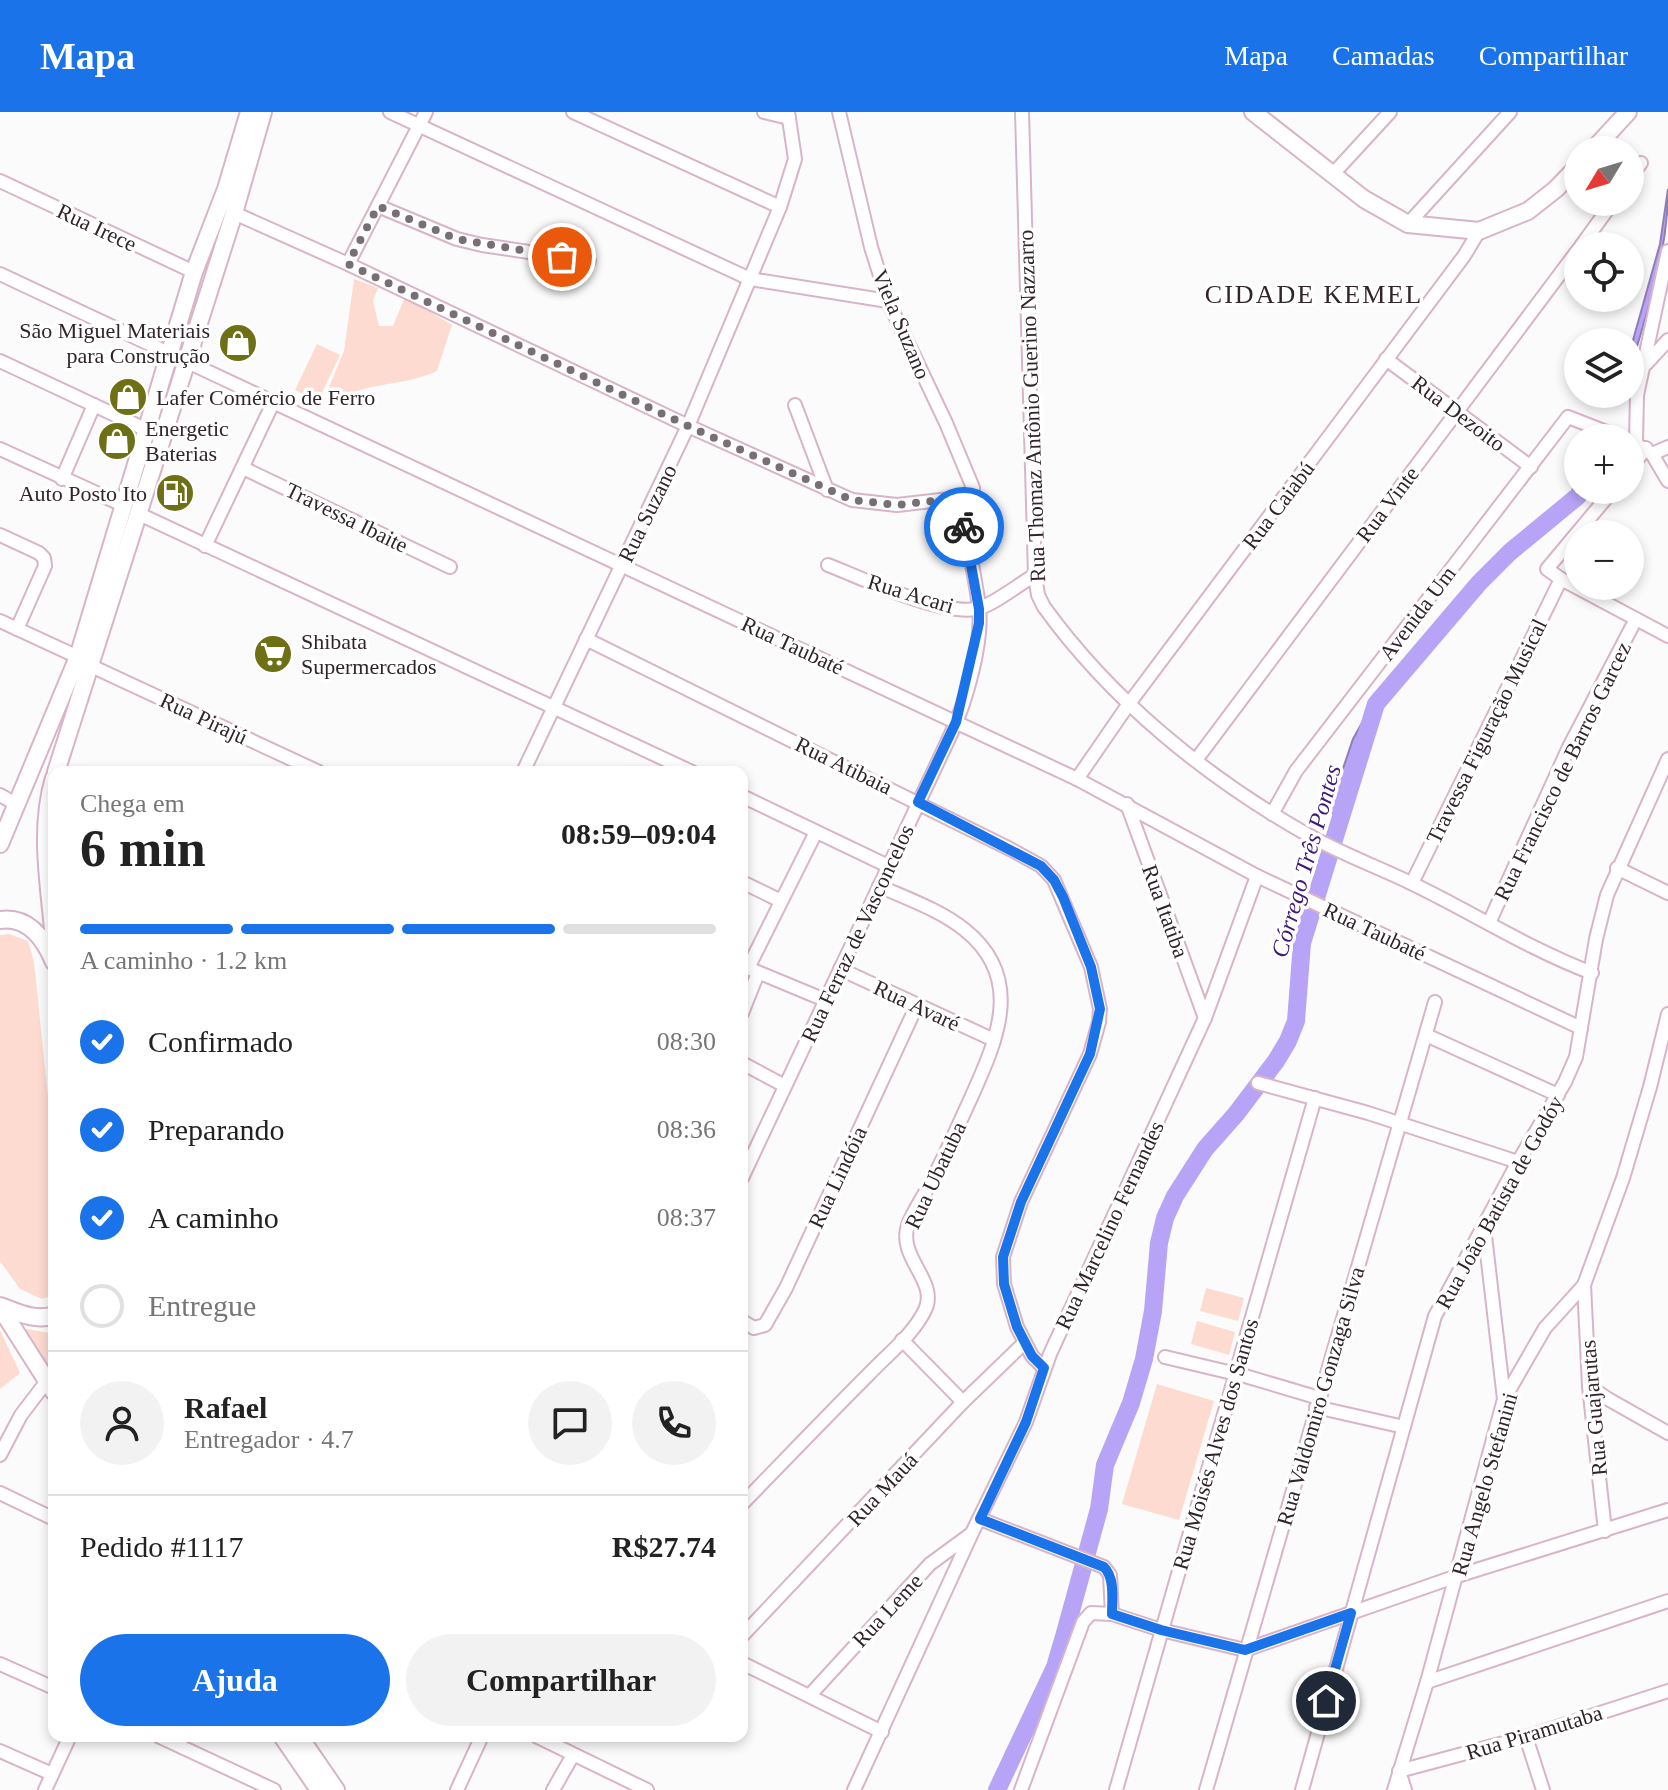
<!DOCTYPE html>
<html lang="pt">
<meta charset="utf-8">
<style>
body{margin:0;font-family:"Times New Roman",serif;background:#f2f2f2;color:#222;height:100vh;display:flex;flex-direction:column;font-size:30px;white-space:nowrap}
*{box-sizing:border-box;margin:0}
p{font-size:26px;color:#767676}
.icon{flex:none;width:44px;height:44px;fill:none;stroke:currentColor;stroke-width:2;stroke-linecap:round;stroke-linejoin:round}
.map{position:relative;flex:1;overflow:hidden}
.panel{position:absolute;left:48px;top:654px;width:700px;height:976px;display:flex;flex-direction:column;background:#fff;border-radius:16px;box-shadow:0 4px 12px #0003}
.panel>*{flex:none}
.needle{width:52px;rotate:232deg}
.controls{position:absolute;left:1564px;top:24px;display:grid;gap:16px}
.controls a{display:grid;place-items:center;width:80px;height:80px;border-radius:50%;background:#fff;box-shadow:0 4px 12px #0003;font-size:40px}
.pin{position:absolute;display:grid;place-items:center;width:68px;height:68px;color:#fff;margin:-34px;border:4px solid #fff;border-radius:50%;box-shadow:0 2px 8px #0007}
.courier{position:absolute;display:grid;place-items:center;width:80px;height:80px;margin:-40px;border:6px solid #1a73e8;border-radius:50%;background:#fff;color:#222;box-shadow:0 2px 10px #0007}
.summary em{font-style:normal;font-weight:700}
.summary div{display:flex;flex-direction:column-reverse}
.summary{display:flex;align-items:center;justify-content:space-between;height:136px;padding:0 32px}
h1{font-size:52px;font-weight:700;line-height:60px}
.bar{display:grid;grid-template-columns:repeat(4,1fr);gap:12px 8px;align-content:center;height:96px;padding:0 32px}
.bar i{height:10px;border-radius:6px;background:#e0e0e0}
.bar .selected{background:#1a73e8}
.bar p{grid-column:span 4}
.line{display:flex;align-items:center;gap:20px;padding:0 32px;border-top:2px solid #e0e0e0}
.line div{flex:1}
.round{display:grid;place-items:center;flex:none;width:84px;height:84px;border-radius:42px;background:#f2f2f2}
ol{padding:0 32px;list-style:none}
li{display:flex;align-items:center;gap:24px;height:88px}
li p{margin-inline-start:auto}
li .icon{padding:8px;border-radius:50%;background:#1a73e8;color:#fff;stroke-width:4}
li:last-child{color:#767676}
li i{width:44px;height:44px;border:4px solid #e0e0e0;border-radius:50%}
.button{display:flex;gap:16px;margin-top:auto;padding:16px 32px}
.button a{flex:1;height:92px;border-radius:48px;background:#1a73e8;color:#fff;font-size:32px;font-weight:700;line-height:92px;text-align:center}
.button a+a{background:#f2f2f2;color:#222}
header{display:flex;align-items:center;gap:48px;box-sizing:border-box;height:112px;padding:0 40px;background:#1a73e8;color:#fff}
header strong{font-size:38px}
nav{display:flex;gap:44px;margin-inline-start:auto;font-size:28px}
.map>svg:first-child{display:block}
</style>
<header>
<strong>Mapa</strong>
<nav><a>Mapa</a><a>Camadas</a><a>Compartilhar</a></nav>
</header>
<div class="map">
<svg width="1668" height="1678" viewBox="0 0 1668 1678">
<rect width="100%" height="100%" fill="#fbfbfb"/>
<g fill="#fddbd1">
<path d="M354,167L378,176L373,189L379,214H393L405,185L452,213L437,259C407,273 376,270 346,283L329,275L344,239Z"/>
<polygon points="317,232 340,243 318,289 295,278"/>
<polygon points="9,822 28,829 34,850 54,1043 54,1183 42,1187 20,1177 0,1149 0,823"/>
<polygon points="1206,1176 1244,1186 1238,1209 1200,1199"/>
<polygon points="1197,1209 1235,1220 1229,1243 1191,1232"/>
<polygon points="27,1217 49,1221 54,1219 54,1263 24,1220"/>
<polygon points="0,1218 20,1261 0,1277"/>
<polygon points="1157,1272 1214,1289 1179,1408 1122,1392"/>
</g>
<g fill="#b8a4f6" stroke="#907eb9" stroke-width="2">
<path d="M1668,77C1668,140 1648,198 1630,257V239L1660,132Z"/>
<polygon points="1412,540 1415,544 1381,581 1358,630 1337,705 1329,698 1353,627 1382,575"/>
</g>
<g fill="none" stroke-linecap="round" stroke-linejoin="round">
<polyline stroke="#b8a4f6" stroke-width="18" points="997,1678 1055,1555 1065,1521 1099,1397 1105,1353 1131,1291 1144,1247 1153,1199 1159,1131 1165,1106 1175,1084 1205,1037 1236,1002 1276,949 1288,929 1296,909 1302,831 1376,592 1479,471 1510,440 1578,384 1581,378"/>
<g stroke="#d9b4c8" stroke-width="16">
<g id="minor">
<polyline points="390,0 750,167 888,189"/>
<polyline points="573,0 780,95"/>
<polyline points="764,0 789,6"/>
<path d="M1022,0L1035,463L1038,483L1044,495C1112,589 1207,666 1308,723C1342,742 1378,755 1413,772C1473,801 1529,837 1592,861"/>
<polyline points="1333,62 1390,0"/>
<polyline points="1630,65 1641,51"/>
<polyline points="0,69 194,160"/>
<polyline points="378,94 457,127 482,133 589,149"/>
<polyline points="234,101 348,152 688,314 852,388 897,393 958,386 970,381 973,376 971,371 946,311 888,189 871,135 839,0"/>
<polyline points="1408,112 1510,0"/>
<polyline points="1581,134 1613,90"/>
<polyline points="348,152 426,0"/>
<polyline points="0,162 1077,667 1257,764 1581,916"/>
<polyline points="1386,247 1531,355"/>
<polyline points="0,249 147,318"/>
<polyline points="1646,252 1668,228"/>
<polyline points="795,293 827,378"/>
<polyline points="1631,329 1652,342 1668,369"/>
<polyline points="1636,330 1637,283 1668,139"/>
<polyline points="0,337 125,394"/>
<polyline points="1652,342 1668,335"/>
<polyline points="243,356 450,455"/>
<polyline points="1630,357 1646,336"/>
<polyline points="62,367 94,293"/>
<polyline points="1613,378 1547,457 1561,467 1668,524"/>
<polyline points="137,401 692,660"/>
<polyline points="0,423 39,441 44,446 45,454 17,517"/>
<polyline points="205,434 273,291"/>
<path d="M828,453C864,467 939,503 976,497C992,494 1019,472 1035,463"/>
<polyline points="0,509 78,545"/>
<polyline points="586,527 1010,737 1041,754 1054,768 1091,855 1100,897 1099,910 1090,942 1021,1090 1003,1145 1004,1172 1017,1215 1032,1244 1044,1256"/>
<polyline points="89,553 319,660"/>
<polyline points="1196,648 1578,138"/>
<polyline points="523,660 688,314 780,95 795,47 788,0"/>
<polyline points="1077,667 1128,593 1464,144 1479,119"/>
<polyline points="0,683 16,692"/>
<polyline points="742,684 888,754"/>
<polyline points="1127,692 1205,906"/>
<polyline points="1272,702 1296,659 1568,305 1622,326"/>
<polyline points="1617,756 1668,781"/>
<polyline points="742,770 781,789"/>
<polyline points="1412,771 1561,467"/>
<polyline points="1489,811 1569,635 1636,507"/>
<polyline points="743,854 825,888"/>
<polyline points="748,856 816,720"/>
<polyline points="840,857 994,928"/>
<polyline points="742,901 758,861"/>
<polyline points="1426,923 1558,983"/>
<polyline points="742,951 785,974"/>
<polyline points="1258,971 1368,1001 1518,1050"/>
<path d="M742,1066L951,622C966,590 983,531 979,496C975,459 965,422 958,386"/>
<polyline points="1484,1115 1504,1287"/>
<polyline points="1584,1173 1589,1274 1605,1419"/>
<polyline points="742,1209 754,1216 765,1213 786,1176 917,893"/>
<polyline points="902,1228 963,1290"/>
<polyline points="1165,1245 1245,1264 1319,1286"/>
<polyline points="1589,1274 1608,1287 1668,1321"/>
<polyline points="1316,1295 1404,1315"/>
<polyline points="0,1343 21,1303 47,1269"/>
<polyline points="0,1381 54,1407"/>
<path d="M742,1392C784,1349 826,1305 869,1262C887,1243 913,1223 925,1198C939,1169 897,1146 908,1113C913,1099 924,1084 931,1070C945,1044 957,1016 970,988C996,930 1026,867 965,818C940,798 908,787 879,774"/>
<polyline points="980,1407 1104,1455 1110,1463 1112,1502"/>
<polyline points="742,1524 963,1290 1024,1231"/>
<polyline points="742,1551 882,1620"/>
<polyline points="0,1552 54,1576"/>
<polyline points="1427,1570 1668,1489"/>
<polyline points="810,1583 930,1452 971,1422"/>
<polyline points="158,1624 274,1678"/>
<polyline points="536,1624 647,1678"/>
<polyline points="1526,1625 1543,1678"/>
<polyline points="0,1639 52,1662"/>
<polyline points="45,1678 70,1624"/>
<polyline points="457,1678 482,1624"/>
<polyline points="553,1678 573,1643"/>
<polyline points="854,1678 972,1421 1026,1310 1050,1242 1205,906 1257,764"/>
<polyline points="1021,1678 1083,1510 1091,1501 1112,1502 1161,1518 1245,1538 1457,1464 1668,1398"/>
<polyline points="1116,1678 1315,986"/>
<polyline points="1206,1678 1435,890"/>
<polyline points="1302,1678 1435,1204 1518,1050 1565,970 1576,945 1596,827 1607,783 1668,647"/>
<polyline points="1394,1678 1427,1570 1504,1287 1545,1216 1584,1173 1623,1066 1650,975 1668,902"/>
<polyline points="1405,1678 1399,1659 1526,1625 1668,1579"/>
</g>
</g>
<g stroke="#d9b4c8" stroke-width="20">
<g id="major">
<polyline points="1253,0 1364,87 1408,112 1479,119 1528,99 1556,77 1578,54"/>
<polyline points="1593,38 1628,0"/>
<polyline points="56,660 234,101 263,0"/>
<path d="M54,666C38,720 50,774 54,829"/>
<polyline points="0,732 78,545 194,160 226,77 249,0"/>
<path d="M0,808C28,804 44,826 54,850"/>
<path d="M0,1194C17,1200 36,1210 54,1203"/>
<polyline points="0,1195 54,1280"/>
<polyline points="282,1624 319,1678"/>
<polyline points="299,1624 336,1678"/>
</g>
</g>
<use href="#minor" stroke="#fff" stroke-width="12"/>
<use href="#major" stroke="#fff" stroke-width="16"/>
</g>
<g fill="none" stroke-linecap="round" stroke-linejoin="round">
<polyline stroke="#786f74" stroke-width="8" stroke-dasharray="0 14.4" points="562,145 457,127 378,94 348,152 688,314 852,388 897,393 958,386 964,415"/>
<path stroke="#1a73e8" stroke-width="10" d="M964,415L979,497V511L956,610L918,690L1041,754L1054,768L1063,785L1091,855L1100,897L1090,942L1021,1090L1003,1145L1004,1172L1017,1215L1032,1244L1044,1256L1026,1310L980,1407L1104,1455C1115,1466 1112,1487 1112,1502L1161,1518L1245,1538L1351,1501L1326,1589"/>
</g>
<defs>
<g id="shop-disc" transform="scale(2)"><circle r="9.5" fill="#6d7014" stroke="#fff"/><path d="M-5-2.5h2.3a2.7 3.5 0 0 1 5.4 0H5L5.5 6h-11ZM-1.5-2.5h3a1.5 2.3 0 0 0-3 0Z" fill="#fff"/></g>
<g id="fuel-disc" transform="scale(2)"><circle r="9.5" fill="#6d7014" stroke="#fff"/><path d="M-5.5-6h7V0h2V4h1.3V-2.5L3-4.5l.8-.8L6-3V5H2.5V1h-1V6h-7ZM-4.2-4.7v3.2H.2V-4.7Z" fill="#fff"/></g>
<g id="supermarket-disc" transform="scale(2)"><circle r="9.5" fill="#6d7014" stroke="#fff"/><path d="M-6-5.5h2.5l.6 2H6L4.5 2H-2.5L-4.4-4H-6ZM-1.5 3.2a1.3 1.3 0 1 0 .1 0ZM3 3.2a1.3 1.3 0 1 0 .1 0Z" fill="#fff"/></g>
</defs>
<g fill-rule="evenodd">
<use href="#shop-disc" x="238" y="231"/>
<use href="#shop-disc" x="128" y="285"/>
<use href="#shop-disc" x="117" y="329"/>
<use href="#fuel-disc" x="175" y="381"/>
<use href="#supermarket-disc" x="273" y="542"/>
</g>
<g text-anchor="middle" stroke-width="7" stroke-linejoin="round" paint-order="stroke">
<g font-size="22" fill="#32242b" stroke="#fff">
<text transform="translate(97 115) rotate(25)" y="8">Rua Irece</text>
<text transform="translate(902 212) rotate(67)" y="8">Viela Suzano</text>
<text transform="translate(1031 294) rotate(-92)" y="8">Rua Thomaz Antônio Guerino Nazzarro</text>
<text transform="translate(1459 301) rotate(37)" y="8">Rua Dezoito</text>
<text transform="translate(1387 392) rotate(-53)" y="8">Rua Vinte</text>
<text transform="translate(1278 393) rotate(-53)" y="8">Rua Caiabú</text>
<text transform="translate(647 401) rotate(-64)" y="8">Rua Suzano</text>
<text transform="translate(347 405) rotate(26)" y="8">Travessa Ibaite</text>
<text transform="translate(911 481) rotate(17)" y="8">Rua Acari</text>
<text transform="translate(1417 501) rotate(-53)" y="8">Avenida Um</text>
<text transform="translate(793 533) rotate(25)" y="8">Rua Taubaté</text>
<text transform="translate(204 606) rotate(25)" y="8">Rua Pirajú</text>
<text transform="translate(1486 619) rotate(-64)" y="8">Travessa Figuração Musical</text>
<text transform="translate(844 653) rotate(26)" y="8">Rua Atibaia</text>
<text transform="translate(1562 659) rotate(-64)" y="8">Rua Francisco de Barros Garcez</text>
<text transform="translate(1166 799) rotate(70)" y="8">Rua Itatiba</text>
<text transform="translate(1375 819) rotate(25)" y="8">Rua Taubaté</text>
<text transform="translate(857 821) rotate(-65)" y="8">Rua Ferraz de Vasconcelos</text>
<text transform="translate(917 893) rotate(25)" y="8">Rua Avaré</text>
<text transform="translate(935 1063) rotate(-65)" y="8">Rua Ubatuba</text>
<text transform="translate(837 1065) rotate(-65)" y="8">Rua Lindóia</text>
<text transform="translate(1499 1090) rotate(-61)" y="8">Rua João Batista de Godóy</text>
<text transform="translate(1109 1113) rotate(-65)" y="8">Rua Marcelino Fernandes</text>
<text transform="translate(1320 1284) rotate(-74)" y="8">Rua Valdomiro Gonzaga Silva</text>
<text transform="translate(1593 1296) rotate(-95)" y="8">Rua Guajarutas</text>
<text transform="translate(1215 1332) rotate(-74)" y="8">Rua Moisés Alves dos Santos</text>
<text transform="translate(1484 1372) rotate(-74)" y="8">Rua Angelo Stefanini</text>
<text transform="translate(882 1377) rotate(-47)" y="8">Rua Mauá</text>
<text transform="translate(887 1498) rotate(-47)" y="8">Rua Leme</text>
<text transform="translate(1534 1620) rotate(-17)" y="8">Rua Piramutaba</text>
</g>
<g font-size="22" fill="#32242b" stroke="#fff" text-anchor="start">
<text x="210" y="226" text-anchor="end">São Miguel Materiais<tspan x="210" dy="25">para Construção</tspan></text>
<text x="156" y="293">Lafer Comércio de Ferro</text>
<text x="145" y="324">Energetic<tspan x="145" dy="25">Baterias</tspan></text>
<text x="147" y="389" text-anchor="end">Auto Posto Ito</text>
<text x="301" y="537">Shibata<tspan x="301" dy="25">Supermercados</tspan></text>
</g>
<g font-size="24" font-style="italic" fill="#3e1a77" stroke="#fff">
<text transform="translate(1306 749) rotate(-74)" y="8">Córrego Três Pontes</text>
</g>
<g font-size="26" letter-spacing="2" fill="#32242b" stroke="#fff">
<text x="1314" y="191">CIDADE KEMEL</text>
</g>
</g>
</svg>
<div class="controls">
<a><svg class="needle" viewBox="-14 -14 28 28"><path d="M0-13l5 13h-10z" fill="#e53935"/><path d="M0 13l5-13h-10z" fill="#767676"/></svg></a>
<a><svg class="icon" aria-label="locate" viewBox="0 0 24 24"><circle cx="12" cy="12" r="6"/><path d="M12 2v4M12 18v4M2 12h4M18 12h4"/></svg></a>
<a><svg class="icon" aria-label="layers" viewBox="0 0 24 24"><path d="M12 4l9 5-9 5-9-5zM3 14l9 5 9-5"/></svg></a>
<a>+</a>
<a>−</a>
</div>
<div class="pin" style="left:562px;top:145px;background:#ea580c"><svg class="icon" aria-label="bag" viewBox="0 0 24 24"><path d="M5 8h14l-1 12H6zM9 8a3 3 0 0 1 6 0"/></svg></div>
<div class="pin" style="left:1326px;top:1589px;background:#1f2937"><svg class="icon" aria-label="home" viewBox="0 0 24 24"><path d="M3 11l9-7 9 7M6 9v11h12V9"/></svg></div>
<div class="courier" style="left:964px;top:415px"><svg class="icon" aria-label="bike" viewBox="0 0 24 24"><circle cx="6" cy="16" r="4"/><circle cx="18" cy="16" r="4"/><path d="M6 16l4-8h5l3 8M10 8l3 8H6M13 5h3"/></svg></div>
<section class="panel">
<div class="summary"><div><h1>6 min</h1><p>Chega em</p></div><em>08:59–09:04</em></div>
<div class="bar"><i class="selected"></i><i class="selected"></i><i class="selected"></i><i></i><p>A caminho · 1.2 km</p></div>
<ol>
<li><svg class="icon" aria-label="check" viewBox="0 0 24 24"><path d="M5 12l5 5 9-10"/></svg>Confirmado<p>08:30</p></li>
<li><svg class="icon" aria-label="check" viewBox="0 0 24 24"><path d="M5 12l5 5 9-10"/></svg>Preparando<p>08:36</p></li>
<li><svg class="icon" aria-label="check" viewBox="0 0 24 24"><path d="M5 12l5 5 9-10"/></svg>A caminho<p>08:37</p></li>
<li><i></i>Entregue</li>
</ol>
<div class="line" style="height:144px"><a class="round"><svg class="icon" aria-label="person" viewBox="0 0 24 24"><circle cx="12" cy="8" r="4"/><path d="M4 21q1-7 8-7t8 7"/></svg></a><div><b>Rafael</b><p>Entregador · 4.7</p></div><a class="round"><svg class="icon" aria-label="chat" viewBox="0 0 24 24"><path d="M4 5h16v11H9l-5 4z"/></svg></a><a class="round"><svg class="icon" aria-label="phone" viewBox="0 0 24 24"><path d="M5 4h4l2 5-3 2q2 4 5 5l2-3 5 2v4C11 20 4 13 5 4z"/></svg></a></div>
<div class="line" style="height:104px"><div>Pedido #1117</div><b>R$27.74</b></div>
<div class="button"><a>Ajuda</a><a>Compartilhar</a></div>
</section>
</div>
